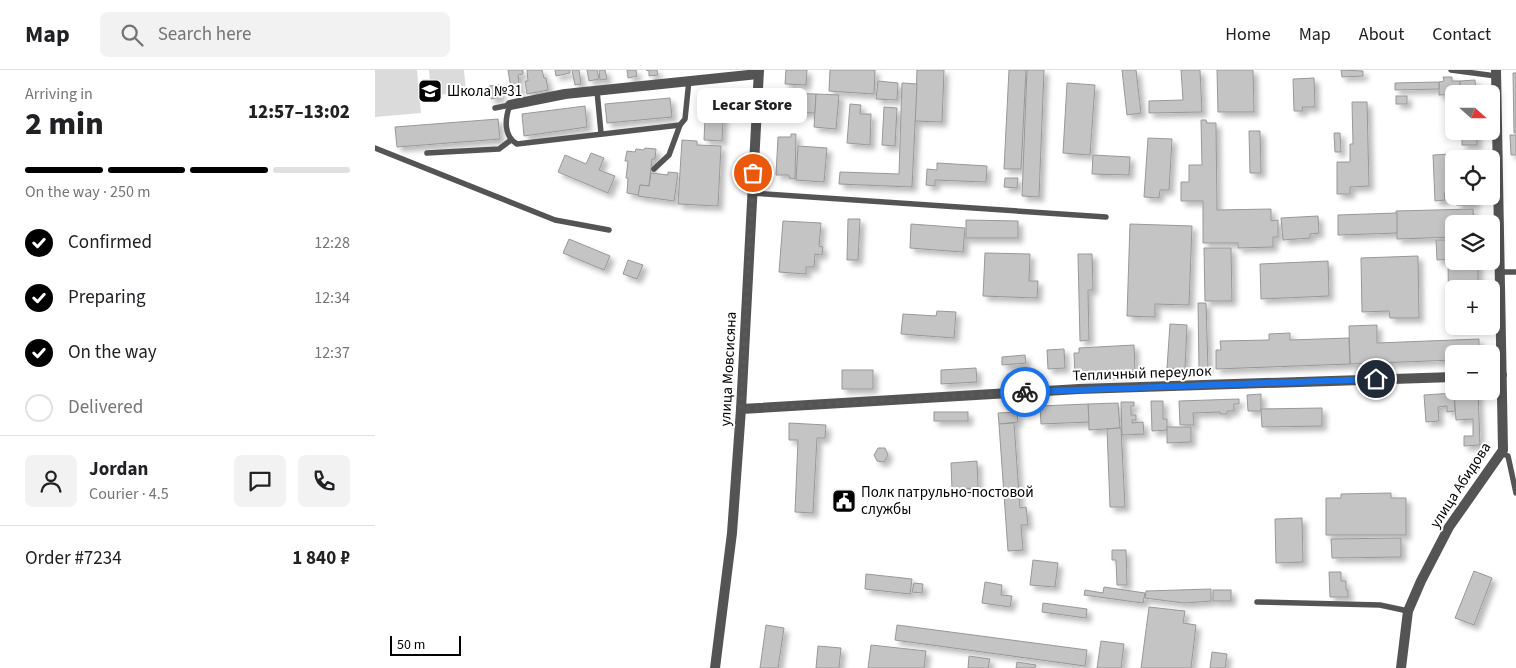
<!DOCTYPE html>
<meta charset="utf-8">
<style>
body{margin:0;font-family:"Source Sans 3",sans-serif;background:#f2f2f2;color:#202124;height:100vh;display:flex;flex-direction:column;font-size:19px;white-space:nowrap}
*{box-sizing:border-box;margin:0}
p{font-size:16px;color:#757577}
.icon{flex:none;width:28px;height:28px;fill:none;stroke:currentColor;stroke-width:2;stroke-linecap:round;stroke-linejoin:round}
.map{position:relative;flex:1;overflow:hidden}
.panel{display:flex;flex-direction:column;background:#fff;width:375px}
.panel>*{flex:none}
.needle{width:32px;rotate:111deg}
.tools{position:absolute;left:1070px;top:15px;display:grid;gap:10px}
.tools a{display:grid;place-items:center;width:55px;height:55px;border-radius:8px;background:#fff;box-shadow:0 2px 8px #0003;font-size:25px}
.scale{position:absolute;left:15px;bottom:12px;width:71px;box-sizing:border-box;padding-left:5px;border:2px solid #000;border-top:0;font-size:14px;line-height:18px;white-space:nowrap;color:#000;-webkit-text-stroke:4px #fff;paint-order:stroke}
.pin{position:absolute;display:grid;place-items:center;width:42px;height:42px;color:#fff;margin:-21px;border:2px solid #fff;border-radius:50%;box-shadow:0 1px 5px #0007}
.courier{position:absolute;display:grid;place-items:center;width:50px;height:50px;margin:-25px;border:4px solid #1a73e8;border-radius:50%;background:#fff;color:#222;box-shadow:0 1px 6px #0007}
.bubble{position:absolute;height:35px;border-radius:8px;background:#fff;box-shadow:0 2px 8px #0003;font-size:16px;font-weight:800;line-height:35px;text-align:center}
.headline em{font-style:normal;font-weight:800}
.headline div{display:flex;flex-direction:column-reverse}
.headline{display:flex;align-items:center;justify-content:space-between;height:85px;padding:0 25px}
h1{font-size:32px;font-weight:800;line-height:38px}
.bar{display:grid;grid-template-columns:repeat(4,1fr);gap:8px 5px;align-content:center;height:60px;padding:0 25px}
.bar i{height:6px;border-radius:4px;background:#e0e0e0}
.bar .selected{background:#000}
.bar p{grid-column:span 4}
.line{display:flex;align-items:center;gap:12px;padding:0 25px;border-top:1px solid #e0e0e0}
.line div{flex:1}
.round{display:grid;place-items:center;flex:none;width:52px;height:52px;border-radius:8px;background:#f2f2f2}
ol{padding:0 25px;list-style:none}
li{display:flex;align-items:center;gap:15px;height:55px}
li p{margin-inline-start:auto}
li .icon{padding:5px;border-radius:50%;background:#000;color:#fff;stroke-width:4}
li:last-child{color:#757577}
li i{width:28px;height:28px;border:2px solid #e0e0e0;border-radius:50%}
header{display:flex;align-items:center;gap:30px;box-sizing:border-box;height:70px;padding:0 25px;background:#fff;border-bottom:1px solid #e0e0e0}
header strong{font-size:24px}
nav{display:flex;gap:28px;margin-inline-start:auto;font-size:18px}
.search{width:350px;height:45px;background:#f2f2f2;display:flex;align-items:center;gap:12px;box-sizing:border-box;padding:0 18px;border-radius:8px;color:#757577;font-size:19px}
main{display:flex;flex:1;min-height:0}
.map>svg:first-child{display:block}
</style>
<header>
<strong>Map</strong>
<div class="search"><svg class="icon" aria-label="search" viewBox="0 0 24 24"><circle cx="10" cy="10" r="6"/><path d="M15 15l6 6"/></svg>Search here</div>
<nav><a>Home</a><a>Map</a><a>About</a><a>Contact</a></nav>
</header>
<main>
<section class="panel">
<div class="headline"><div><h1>2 min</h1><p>Arriving in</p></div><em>12:57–13:02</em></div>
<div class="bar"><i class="selected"></i><i class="selected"></i><i class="selected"></i><i></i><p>On the way · 250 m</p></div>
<ol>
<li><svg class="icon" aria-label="check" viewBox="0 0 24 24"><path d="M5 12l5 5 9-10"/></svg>Confirmed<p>12:28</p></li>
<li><svg class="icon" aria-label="check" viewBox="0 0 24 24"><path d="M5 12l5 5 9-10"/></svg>Preparing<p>12:34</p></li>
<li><svg class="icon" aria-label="check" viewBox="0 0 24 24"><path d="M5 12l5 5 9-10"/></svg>On the way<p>12:37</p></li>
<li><i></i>Delivered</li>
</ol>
<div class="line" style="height:90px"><a class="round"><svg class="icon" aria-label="person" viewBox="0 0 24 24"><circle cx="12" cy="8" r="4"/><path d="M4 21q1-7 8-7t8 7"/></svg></a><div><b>Jordan</b><p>Courier · 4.5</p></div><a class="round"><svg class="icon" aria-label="chat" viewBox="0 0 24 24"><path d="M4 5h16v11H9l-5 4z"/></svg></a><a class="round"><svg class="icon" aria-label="phone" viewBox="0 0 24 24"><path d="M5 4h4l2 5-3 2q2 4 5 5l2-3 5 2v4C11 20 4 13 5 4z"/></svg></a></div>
<div class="line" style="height:65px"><div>Order #7234</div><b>1 840 ₽</b></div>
</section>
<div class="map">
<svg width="1141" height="598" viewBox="0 0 1141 598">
<defs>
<filter id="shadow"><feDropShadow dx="4.5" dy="4.5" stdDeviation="2.5" flood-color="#0004"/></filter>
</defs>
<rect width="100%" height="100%" fill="#fff"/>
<g fill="#dbdbdb">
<polygon points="0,0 42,0 46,43 0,47"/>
<polygon points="54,0 89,0 91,23 56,25"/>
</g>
<g fill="#c4c4c4" stroke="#989898" filter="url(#shadow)">
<polygon points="133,0 148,0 148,4 143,5 145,23 137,25"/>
<polygon points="152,0 167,0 169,8 171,8 173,20 152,24 150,11 153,11"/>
<polygon points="180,0 195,0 195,3 181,6"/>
<polygon points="197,0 204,0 206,14 200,15"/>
<polygon points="212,0 222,0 224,9 214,11"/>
<polygon points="224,0 230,0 232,9 225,10"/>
<polygon points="252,0 261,0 262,6 253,8"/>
<polygon points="271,0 282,0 283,5 274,6 274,1"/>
<polygon points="411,0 432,0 431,15 410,14"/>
<polygon points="455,0 500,0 499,24 454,21"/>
<polygon points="542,0 569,0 567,52 540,51"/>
<polygon points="634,0 651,0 646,99 629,99"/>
<polygon points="652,0 669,0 664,127 647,126"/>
<polygon points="747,0 761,0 766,43 752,45"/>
<polygon points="806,0 825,0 827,42 774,43 774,31 808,30"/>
<polygon points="842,0 878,0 879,42 843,42"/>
<polygon points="966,0 988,1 988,6 967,7"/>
<polygon points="1138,3 1141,3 1141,63 1139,63"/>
<polygon points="1068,7 1077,7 1077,11 1085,11 1086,24 1064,25 1064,12 1069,11"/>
<polygon points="939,8 940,37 927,37 928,41 919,41 918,9"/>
<polygon points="1100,10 1101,24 1086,24 1085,11"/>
<polygon points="503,11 523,13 522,30 501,29"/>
<polygon points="1064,12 1064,19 1020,20 1020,13"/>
<polygon points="527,13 542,14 537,117 464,114 465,102 524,104"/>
<polygon points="692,13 720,15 715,85 688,83"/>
<polygon points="124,15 126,27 116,29 114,16"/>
<polygon points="410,23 441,24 440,43 409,42"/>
<polygon points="441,24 464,25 461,59 439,57"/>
<rect x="1021" y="26" width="11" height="8"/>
<polygon points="331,27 349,28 347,71 329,70"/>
<polygon points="295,28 297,47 232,53 230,34"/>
<polygon points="977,32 992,32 994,116 975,117 975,124 962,124 962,92 975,92 975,74 978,74"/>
<polygon points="475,34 486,35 485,44 496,44 495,75 472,73"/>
<polygon points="210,36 212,57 149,66 147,44"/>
<polygon points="509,37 522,38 520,76 507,75"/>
<polygon points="123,49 125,69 22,77 20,57"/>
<polygon points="826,50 831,50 832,53 841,53 842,140 896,139 896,151 903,150 903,167 898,167 898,177 863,178 863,173 828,173 828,131 806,131 806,112 814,112 814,95 827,95"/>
<polygon points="874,61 885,61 886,103 875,103"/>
<rect x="1087" y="61" width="15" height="14"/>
<polygon points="959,63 965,63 966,82 960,82"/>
<polygon points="416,64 421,64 420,109 414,108 414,105 401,105 403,67 416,67"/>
<polygon points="1135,65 1141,65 1141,85 1136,85"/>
<polygon points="773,68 797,69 794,120 785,120 784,128 769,127"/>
<polygon points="307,70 322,71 322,75 346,76 343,136 303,134"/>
<polygon points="423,76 452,78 449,112 421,110"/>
<polygon points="270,78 281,79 280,89 277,89 274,116 265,115 264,125 252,123 253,108 251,108 253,91 250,91 252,81 260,82 261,79 269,80"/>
<polygon points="216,83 229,88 224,100 240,106 233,123 183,102 190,85 211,94"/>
<polygon points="1077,84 1079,123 1069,123 1070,130 1060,131 1058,85"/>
<polygon points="718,85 755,87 754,105 717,104"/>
<polygon points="562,93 612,96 611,112 560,110 560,116 551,115 552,99 562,100"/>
<polygon points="293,102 303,103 299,131 263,126 265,115 274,116 276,103 293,105"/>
<polygon points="630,108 643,108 642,118 629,117"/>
<rect x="1082" y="126" width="18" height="9"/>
<polygon points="1098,139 1099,154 1079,154 1079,167 1022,169 1021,141"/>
<polygon points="1022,143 1022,163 963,165 963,145"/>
<polygon points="943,146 944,163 935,164 935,168 908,170 906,148"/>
<polygon points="473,149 485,149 483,190 472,190"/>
<polygon points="591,150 643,151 643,168 591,168"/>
<polygon points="408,151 446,153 444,176 448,177 447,185 440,184 439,197 431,197 431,204 404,202"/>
<polygon points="536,154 590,158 588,182 535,178"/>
<polygon points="755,154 817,156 814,235 780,234 780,247 752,246"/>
<polygon points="194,169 235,186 229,200 188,183"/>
<polygon points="1061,170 1079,170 1079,189 1062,190"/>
<polygon points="829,178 856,178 857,231 830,231"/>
<polygon points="610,183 655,184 654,211 663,211 662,228 608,226"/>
<polygon points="703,184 717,184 718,220 713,220 714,270 705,271"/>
<polygon points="1043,186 1044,248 1015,248 1014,241 987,242 986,188"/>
<polygon points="253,190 268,195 262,209 248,204"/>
<polygon points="953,191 954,226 886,229 885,194"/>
<polygon points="1103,191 1103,219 1079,219 1079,256 1104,257 1074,258 1073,192"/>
<polygon points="823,233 831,233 833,299 824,299"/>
<polygon points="562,241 581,242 579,268 526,264 528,244 561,246"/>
<polygon points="795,254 812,255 810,299 792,298"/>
<polygon points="1002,255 1002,273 1104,269 1104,284 1079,284 1079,290 975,294 974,256"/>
<polygon points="915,263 915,270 974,268 975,294 841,299 841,280 846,280 845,271 894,270 894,264"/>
<polygon points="759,275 760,303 700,306 699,283 704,283 704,278"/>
<polygon points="689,279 690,298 673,299 672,280"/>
<polygon points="650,285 651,293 627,295 627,287"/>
<polygon points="601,298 602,312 566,314 566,300"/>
<rect x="467" y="300" width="31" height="19"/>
<polygon points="1103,321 1105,375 1089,376 1089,366 1098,366 1098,349 1081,350 1079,323"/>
<polygon points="1079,323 1080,341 1072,342 1072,336 1063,337 1064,351 1051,352 1049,325"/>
<polygon points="886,324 886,341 873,341 872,325"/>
<polygon points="864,329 864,334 859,334 859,341 852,341 852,344 845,344 845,342 818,343 819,355 805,355 804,331"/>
<polygon points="776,331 788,331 788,349 792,349 792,360 777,361"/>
<polygon points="746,332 759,332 759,336 756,336 756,345 761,345 761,350 757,350 757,353 768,352 769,364 747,365"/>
<polygon points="743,333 745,358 714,360 713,334"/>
<polygon points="713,334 714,352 666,354 665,336"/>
<polygon points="947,338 947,356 887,357 886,339"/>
<rect x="559" y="342" width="34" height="9"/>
<polygon points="642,342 643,352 624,354 623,343"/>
<polygon points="414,353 451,355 450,368 442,368 438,443 420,442 423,370 414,370"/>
<polygon points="639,353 645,438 651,437 653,455 646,455 648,480 633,481 624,354"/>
<polygon points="792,357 816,357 816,372 792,373"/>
<polygon points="745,358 746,358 750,437 735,437 732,359"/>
<polygon points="503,378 510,378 513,385 509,392 502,391 499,385"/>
<polygon points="602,391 603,418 577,419 576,393"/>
<polygon points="1016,423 1016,428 1031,428 1031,465 951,465 951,428 966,428 966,424"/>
<polygon points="927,448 928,492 901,493 900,449"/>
<polygon points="1026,468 1026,487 957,488 956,469"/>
<polygon points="737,480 751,480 752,515 742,515 741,490 737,490"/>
<polygon points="658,490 683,493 680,517 655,515"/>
<polygon points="1099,501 1117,508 1099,555 1080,548"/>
<polygon points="954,502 966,502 966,511 971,511 971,520 973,520 973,527 955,527"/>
<polygon points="491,504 537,509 535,524 490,519"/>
<polygon points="610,512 627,515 626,525 637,526 635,537 607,533"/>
<polygon points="539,513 548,514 547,523 537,522"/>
<polygon points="729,517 770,523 768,533 709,525 710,520 728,523"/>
<polygon points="836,519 836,531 809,533 770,528 771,521"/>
<rect x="838" y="520" width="18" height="11"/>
<polygon points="668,533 712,539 711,548 667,542"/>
<polygon points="774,537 810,541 808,553 821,555 816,598 766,598"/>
<polygon points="391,555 409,558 403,598 385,598"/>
<polygon points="522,555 712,580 710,596 520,570"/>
<polygon points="726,571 749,574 746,598 722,598"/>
<polygon points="496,575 551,581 549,598 493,598"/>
<polygon points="443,576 466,578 464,598 441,598"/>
<polygon points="837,582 852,584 850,598 835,598"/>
<polygon points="594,586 615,589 613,598 593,598"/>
<polygon points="642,592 661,595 660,598 641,598"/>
</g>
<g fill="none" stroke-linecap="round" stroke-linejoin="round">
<g stroke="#545454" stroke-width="5.5">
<polyline points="1076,0 1121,6"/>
<polyline points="222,21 226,63"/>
<path d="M135,35C130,48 128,66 142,74L305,55L310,49L314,10"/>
<polyline points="120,38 135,35"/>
<polyline points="0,78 180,150 234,160"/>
<polyline points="52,83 124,79 136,70"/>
<polyline points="279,99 294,85 305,55"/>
<polyline points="377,123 731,147"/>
<polyline points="1125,202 1141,202"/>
<polyline points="1126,383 1133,386 1141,423"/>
<polyline points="882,532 1005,535 1033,541"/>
</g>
<g stroke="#545454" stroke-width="10">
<polyline points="135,35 190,24 383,4"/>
<polyline points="1116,305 1127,305"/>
<polyline points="366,339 704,319 1079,307"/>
<polyline points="340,598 357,463 366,339 384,0"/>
<polyline points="1026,598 1033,541 1046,511 1074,457 1128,380 1121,0"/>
</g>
</g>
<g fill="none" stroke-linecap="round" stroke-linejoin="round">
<polyline stroke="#595959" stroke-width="5" stroke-dasharray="0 9" points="378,103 366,339 650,322"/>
<polyline stroke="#1a73e8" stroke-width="6" points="650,322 1001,309"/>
</g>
<defs>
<g id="school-square" transform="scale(1.25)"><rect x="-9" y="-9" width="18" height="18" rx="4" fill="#000" stroke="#fff"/><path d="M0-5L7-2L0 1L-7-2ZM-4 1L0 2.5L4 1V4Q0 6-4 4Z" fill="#fff"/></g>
<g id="civic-square" transform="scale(1.25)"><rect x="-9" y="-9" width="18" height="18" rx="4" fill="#000" stroke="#fff"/><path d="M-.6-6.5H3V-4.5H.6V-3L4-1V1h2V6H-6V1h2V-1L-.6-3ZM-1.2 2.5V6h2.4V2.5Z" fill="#fff"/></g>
</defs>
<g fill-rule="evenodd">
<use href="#school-square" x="55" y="21"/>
<use href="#civic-square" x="469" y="431"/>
</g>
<g text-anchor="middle" stroke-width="4" stroke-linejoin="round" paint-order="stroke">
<g font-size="15" fill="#000" stroke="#fff" text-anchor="start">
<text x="72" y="26">Школа №31</text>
<text x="486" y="427">Полк патрульно-постовой<tspan x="486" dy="17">службы</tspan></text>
</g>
<g font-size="15" fill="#000" stroke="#fff">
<text transform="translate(353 299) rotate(-87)" y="5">улица Мовсисяна</text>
<text transform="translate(767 303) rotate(-2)" y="5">Тепличный переулок</text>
<text transform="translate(1085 415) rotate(-57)" y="5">улица Абидова</text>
</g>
</g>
</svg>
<div class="tools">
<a><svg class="needle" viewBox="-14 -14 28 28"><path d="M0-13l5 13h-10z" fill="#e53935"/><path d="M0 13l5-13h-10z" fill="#757577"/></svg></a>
<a><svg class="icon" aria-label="locate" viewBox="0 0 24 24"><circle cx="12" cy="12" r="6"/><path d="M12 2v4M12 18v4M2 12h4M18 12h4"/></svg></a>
<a><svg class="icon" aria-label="layers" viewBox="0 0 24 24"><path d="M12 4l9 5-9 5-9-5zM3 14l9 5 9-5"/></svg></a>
<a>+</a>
<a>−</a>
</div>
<div class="scale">50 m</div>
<div class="pin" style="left:378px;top:103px;background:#ea580c"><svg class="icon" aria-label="bag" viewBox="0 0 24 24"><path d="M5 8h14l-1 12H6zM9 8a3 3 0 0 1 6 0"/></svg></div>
<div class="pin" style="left:1001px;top:309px;background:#1f2937"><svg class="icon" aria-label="home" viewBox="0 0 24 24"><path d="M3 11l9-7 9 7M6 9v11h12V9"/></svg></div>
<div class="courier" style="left:650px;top:322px"><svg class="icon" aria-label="bike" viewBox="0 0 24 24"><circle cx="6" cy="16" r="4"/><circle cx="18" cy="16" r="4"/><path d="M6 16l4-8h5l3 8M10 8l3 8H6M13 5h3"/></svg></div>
<div class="bubble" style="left:322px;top:18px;width:110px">Lecar Store</div>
</div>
</main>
